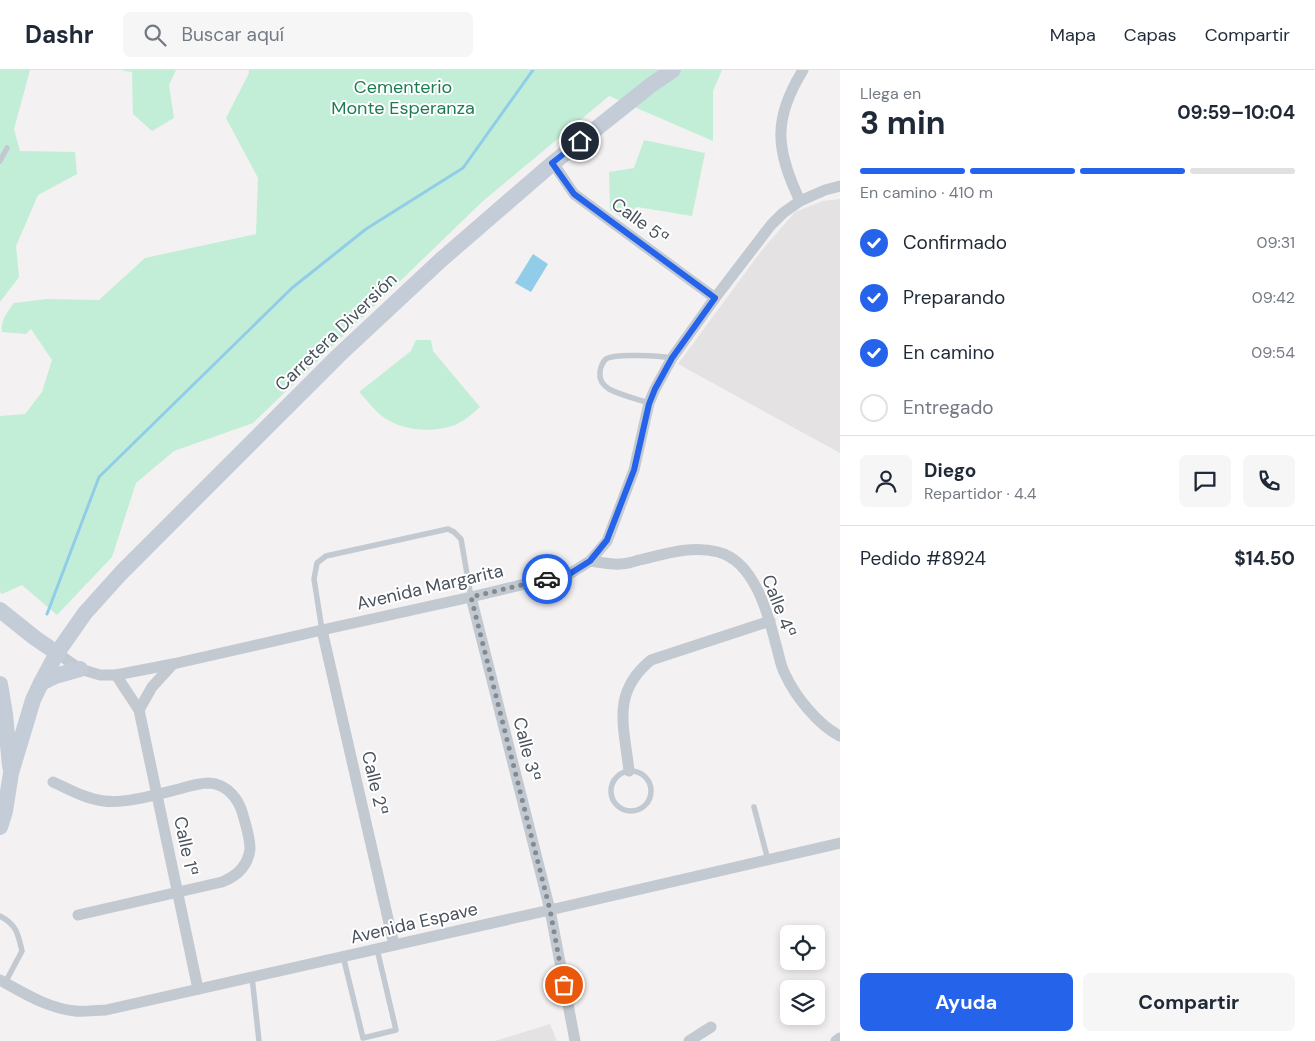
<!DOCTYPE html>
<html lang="es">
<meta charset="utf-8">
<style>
body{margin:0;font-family:"DM Sans",sans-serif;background:#f6f6f7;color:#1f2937;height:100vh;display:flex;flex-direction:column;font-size:19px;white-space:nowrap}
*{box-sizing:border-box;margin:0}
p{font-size:16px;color:#747a83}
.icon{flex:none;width:28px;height:28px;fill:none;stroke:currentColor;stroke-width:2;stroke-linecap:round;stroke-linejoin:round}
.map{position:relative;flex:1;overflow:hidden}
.drawer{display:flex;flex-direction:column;background:#fff;width:475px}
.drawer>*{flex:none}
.controls{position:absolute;left:780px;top:855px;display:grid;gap:10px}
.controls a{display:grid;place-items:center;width:45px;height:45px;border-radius:8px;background:#fff;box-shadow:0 2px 8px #0003;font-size:25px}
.pin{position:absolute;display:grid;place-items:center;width:42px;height:42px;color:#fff;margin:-21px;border:2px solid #fff;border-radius:50%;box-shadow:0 1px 5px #0007}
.courier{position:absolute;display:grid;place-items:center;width:50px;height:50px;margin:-25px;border:4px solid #2563eb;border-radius:50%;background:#fff;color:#222;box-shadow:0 1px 6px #0007}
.summary em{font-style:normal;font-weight:700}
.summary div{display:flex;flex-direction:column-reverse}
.summary{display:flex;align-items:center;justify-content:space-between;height:85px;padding:0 20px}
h1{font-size:32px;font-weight:700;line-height:38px}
.bar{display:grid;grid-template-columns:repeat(4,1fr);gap:8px 5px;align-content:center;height:60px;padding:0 20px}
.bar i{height:6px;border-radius:4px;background:#e0e1e3}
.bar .current{background:#2563eb}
.bar p{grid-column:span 4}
.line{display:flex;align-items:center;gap:12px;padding:0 20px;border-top:1px solid #e0e1e3}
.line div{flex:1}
.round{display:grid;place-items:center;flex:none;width:52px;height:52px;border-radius:8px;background:#f6f6f7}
ol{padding:0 20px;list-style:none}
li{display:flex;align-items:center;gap:15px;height:55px}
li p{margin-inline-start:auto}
li .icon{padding:5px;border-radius:50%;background:#2563eb;color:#fff;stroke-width:4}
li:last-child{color:#747a83}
li i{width:28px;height:28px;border:2px solid #e0e1e3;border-radius:50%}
.primary-button{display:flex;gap:10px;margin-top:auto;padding:10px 20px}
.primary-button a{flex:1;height:58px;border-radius:8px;background:#2563eb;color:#fff;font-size:20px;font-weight:700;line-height:58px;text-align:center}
.primary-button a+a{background:#f6f6f7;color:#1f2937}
header{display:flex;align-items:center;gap:30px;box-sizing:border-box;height:70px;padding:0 25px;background:#fff;border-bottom:1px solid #e0e1e3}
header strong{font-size:24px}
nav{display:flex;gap:28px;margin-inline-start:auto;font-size:18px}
.search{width:350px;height:45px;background:#f6f6f7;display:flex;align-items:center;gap:12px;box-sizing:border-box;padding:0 18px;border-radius:8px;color:#747a83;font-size:19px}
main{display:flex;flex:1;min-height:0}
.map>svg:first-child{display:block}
</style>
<header>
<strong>Dashr</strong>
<div class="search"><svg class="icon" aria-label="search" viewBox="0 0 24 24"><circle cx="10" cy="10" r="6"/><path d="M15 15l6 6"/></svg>Buscar aquí</div>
<nav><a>Mapa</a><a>Capas</a><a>Compartir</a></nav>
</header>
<main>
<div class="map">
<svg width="840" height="971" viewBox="0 0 840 971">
<rect width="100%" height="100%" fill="#f3f1f1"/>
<g fill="#e4e2e2">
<polygon points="840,129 840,383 678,294 762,180 795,142 823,131"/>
<polygon points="550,954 557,971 495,971"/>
</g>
<g fill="#c2eed7">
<polygon points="0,0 30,0 14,59 20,81 75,82 77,104 38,125 16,176 19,207 0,232"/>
<polygon points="120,0 176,0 169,15 174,48 152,61 133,44 132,2"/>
<path d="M249,0H722L713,21V71L609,26L483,131L253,353L174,381L136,413L112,487L57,545L22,515L2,524L0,522V346L25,344L42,322L52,290L31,259L26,264L2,262C0,251 8,241 14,233L47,229L99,230L145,188L256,164L258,108L226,48L249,3Z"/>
<polygon points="644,70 705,83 692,146 637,137 621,147 610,140 609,102 634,98"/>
<path d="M416,270H431L433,281L480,337C472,344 464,351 455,355C433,363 402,361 383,347C374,340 367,330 359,322L411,281Z"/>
</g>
<polygon fill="#91cde8" points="533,184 548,194 531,222 515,213"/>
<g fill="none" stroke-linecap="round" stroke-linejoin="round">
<polyline stroke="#91cde8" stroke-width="3" points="47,544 99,407 292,218 366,159 463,98 533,0"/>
<g stroke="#c2c9d1" stroke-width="5.5">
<polyline points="0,91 7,78"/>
<path d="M649,333C637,329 620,325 609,319C603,315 599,310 600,303C600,299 602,292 606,289C615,283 660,286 672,288"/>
<polyline points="322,560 314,509 317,493 326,486 448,459 454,462 461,469 471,527"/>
<circle cx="631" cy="721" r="20"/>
<polyline points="754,737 768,790"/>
<path d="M0,846C17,855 18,864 22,881L5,913"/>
<polyline points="343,886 363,968 396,960 377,879"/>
<polyline points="252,907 259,971"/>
</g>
<g stroke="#c2c9d1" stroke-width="11">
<polyline points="553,93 574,124 715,228"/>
<path d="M800,131C776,80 772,50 803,0"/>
<path d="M590,491C599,492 611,495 620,494C626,494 633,492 639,490C665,484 691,475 718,482C754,491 768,543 776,575C779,584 780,595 785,604C795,626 818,655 840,666"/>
<polyline points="471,527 550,840 575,971"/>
<polyline points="322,560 394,875"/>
<polyline points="57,583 80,599 100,605 116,605 173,594 322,560 471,527 571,503 590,491 607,471 634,400 649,333 655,319 672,288 715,228 771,155 783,143 800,131 825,120 840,116"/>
<polyline points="116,605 139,640 198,919"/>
<polyline points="139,640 152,617 173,594"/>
<path d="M629,701C624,655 611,623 651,590L770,551"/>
<path d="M53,712C69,719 86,729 104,731C124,734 159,724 179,719C189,716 199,713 209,713C227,714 239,729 243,745C246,756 250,767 250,779C248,796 237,806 222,812L78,845"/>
<path d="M0,910C24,923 47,938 75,941C85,942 96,940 106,940L550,840L840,773"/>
<polyline points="689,971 711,957"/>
<polyline points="836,971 840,968"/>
</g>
<g stroke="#c4ccd8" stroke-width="16">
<polyline points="0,540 35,568 57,583"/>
<polyline points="41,613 55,606 80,599"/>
<polyline points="0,614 5,644 10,696"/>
<polyline points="0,757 5,741 11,703 33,630 41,613 57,583 85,543 121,503 338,286 442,189 553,93 651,15 673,0"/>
</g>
</g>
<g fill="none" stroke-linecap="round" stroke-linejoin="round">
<polyline stroke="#848a91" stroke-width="5" stroke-dasharray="0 9" points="547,509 471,527 550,840 564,915"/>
<polyline stroke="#2563eb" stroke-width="6" points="547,509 571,503 590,491 607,470 634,400 649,334 655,319 672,288 715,228 574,124 552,93 580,71"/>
</g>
<g text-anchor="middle" stroke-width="4" stroke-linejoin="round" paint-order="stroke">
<g font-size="18" fill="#1c7c56" stroke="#fff">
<text x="403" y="23">Cementerio<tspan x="403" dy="21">Monte Esperanza</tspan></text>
</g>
<g font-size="18" fill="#49525d" stroke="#fff">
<text transform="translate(640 151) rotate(36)" y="6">Calle 5ª</text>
<text transform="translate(336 262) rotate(-44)" y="6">Carretera Diversión</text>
<text transform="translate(430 517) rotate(-13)" y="6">Avenida Margarita</text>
<text transform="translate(779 536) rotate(69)" y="6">Calle 4ª</text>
<text transform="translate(527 679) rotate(76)" y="6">Calle 3ª</text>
<text transform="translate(375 713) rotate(77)" y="6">Calle 2ª</text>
<text transform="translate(186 776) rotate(78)" y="6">Calle 1ª</text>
<text transform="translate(414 853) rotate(-13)" y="6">Avenida Espave</text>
</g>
</g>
</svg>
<div class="controls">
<a><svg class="icon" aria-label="locate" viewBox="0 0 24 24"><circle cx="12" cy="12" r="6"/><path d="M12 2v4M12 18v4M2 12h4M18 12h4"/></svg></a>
<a><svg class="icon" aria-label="layers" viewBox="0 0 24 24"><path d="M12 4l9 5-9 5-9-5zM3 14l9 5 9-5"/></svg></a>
</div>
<div class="pin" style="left:564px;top:915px;background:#ea580c"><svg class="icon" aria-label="bag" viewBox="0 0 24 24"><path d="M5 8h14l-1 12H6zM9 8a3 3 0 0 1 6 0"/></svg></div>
<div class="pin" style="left:580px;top:71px;background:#1f2937"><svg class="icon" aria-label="home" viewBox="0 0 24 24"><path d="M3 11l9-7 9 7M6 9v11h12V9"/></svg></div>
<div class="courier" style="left:547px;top:509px"><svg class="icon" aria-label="car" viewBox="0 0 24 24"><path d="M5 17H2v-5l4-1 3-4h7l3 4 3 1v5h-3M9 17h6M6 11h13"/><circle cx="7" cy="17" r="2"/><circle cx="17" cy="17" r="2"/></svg></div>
</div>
<section class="drawer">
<div class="summary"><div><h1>3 min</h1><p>Llega en</p></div><em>09:59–10:04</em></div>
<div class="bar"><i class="current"></i><i class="current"></i><i class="current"></i><i></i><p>En camino · 410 m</p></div>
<ol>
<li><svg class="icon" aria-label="check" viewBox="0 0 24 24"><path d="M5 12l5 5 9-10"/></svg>Confirmado<p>09:31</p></li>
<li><svg class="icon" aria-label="check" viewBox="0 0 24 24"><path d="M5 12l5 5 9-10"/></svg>Preparando<p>09:42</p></li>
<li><svg class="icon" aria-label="check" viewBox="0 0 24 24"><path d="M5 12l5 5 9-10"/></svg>En camino<p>09:54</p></li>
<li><i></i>Entregado</li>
</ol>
<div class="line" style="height:90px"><a class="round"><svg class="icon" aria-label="person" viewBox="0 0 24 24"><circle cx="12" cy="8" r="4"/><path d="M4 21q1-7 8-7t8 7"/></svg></a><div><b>Diego</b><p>Repartidor · 4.4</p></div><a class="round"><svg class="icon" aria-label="chat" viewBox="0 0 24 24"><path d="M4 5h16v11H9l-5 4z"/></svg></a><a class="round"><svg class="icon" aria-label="phone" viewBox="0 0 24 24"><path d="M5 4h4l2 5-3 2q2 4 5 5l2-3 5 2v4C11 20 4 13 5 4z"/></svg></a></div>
<div class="line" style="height:65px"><div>Pedido #8924</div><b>$14.50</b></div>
<div class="primary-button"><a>Ayuda</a><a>Compartir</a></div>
</section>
</main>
